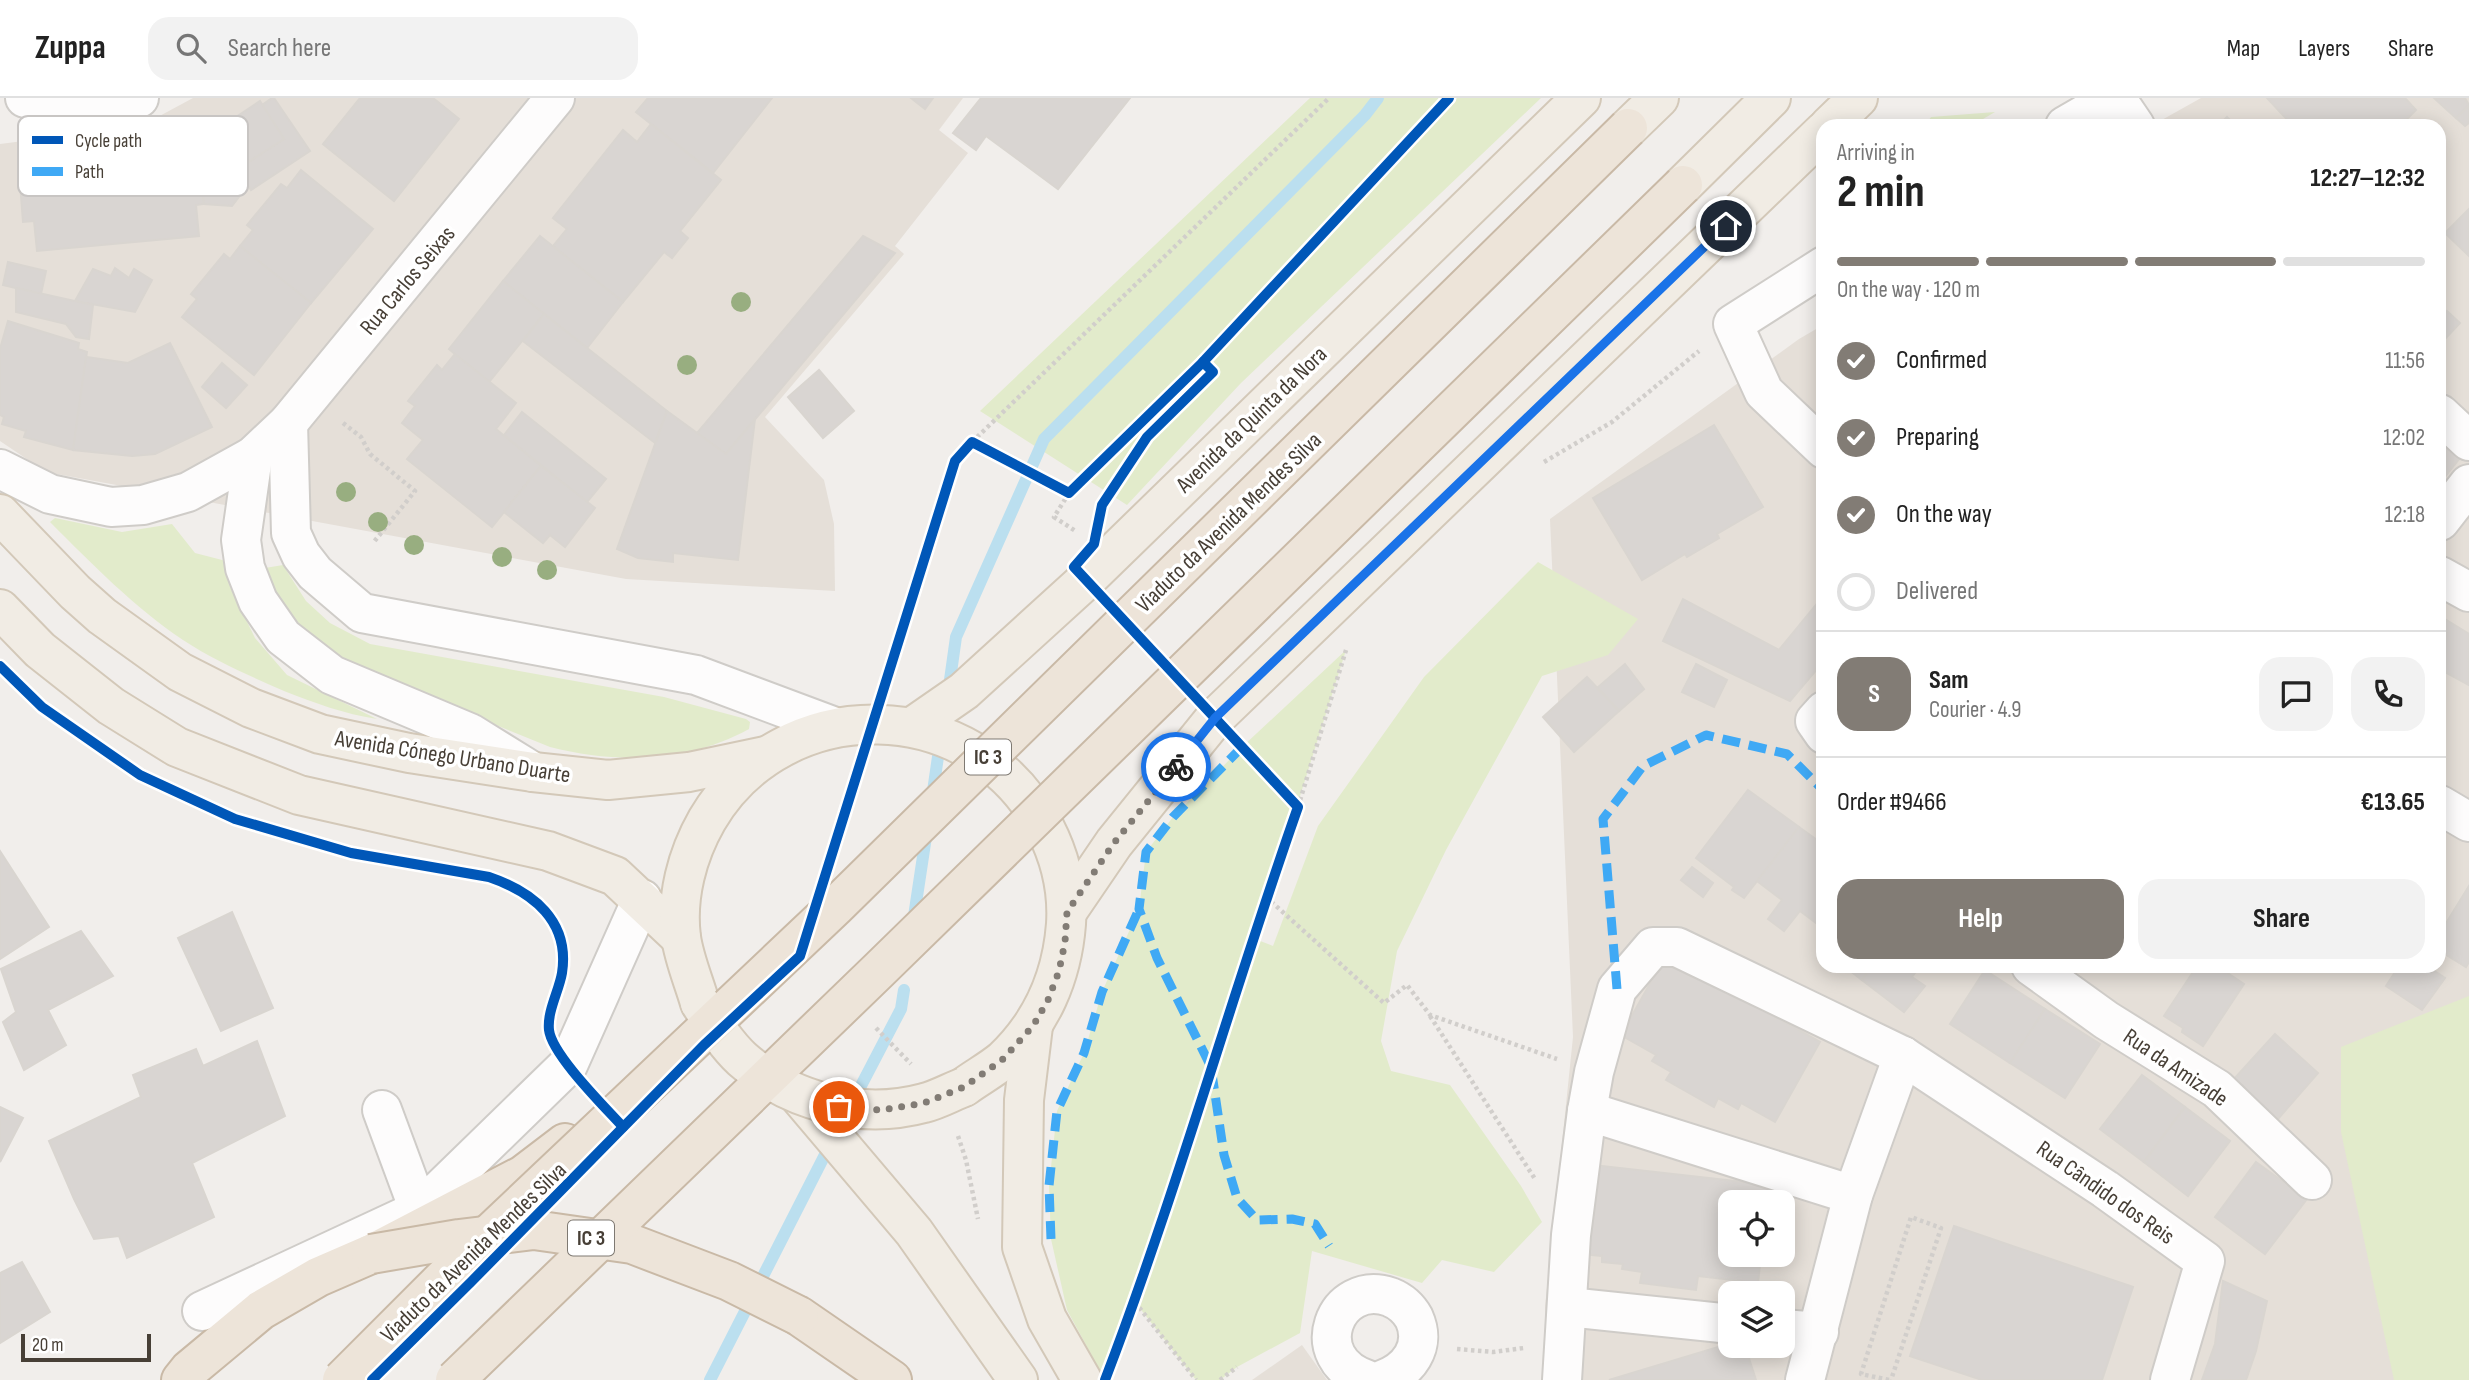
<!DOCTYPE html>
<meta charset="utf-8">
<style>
body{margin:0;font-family:"Sofia Sans Condensed",sans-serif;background:#f2f2f2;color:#222;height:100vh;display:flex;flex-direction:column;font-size:26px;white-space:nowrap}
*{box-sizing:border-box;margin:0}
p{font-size:23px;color:#767676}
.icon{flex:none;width:38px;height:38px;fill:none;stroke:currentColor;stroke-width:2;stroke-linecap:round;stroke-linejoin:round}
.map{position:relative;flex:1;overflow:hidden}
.sheet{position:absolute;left:1816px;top:21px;width:630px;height:854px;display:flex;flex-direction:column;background:#fff;border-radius:21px;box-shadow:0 4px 18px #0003}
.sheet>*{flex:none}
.buttons{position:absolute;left:1718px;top:1092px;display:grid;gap:14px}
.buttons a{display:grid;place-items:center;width:77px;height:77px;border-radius:14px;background:#fff;box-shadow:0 4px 18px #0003;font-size:35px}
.scale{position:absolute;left:21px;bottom:18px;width:130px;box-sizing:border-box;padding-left:7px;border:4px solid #473f36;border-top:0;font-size:19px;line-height:24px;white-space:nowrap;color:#473f36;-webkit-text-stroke:5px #fff;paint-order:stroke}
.pin{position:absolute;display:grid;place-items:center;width:60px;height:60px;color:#fff;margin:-30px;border:4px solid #fff;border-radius:50%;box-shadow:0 2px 7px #0007}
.courier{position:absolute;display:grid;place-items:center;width:70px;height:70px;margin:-35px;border:5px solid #1a73e8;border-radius:50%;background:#fff;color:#222;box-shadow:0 2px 9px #0007}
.summary em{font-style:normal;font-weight:700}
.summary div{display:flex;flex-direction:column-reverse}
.summary{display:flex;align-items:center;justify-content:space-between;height:119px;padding:0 21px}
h1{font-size:46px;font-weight:700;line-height:52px}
.bar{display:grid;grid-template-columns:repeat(4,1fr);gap:10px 7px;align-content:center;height:84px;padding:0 21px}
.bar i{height:9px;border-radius:5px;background:#e0e0e0}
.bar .active{background:#827c75}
.bar p{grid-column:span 4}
.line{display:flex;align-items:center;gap:18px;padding:0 21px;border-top:2px solid #e0e0e0}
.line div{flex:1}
.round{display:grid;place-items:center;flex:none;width:74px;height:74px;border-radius:21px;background:#f2f2f2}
ol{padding:0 21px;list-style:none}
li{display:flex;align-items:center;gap:21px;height:77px}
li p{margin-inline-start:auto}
li .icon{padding:7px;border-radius:50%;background:#827c75;color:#fff;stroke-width:4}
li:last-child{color:#767676}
li i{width:38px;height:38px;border:4px solid #e0e0e0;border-radius:50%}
.action{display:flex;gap:14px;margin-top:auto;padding:14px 21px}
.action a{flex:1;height:80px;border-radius:21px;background:#827c75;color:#fff;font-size:28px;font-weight:700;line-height:80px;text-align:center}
.action a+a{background:#f2f2f2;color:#222}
header{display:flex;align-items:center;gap:42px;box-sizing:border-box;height:98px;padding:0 35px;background:#fff;border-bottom:2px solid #e0e0e0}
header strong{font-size:33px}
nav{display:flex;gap:38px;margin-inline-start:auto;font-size:24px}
.search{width:490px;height:63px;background:#f2f2f2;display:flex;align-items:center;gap:18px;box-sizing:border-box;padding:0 24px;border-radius:21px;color:#767676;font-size:26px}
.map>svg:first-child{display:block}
</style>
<header>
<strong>Zuppa</strong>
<div class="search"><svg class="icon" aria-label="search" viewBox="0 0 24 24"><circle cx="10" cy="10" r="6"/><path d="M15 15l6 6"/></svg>Search here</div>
<nav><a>Map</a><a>Layers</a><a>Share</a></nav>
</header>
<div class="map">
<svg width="2469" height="1282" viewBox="0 0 2469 1282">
<rect width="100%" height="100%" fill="#f1eeeb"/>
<g fill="#e5dfd8" fill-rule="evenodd">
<polygon points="193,0 963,0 939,32 968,55 895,148 904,156 765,319 824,382 834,426 835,493 626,481 46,374 0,343 0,46 141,28"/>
<path d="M2201,0H2469V1282H1546L1545,1209L1573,939L1550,421L1799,241L1823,227L1824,868H2440V28H2151ZM1731,1104H1783V1157H1731ZM1731,1195H1783V1248H1731Z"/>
<polygon points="1302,1247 1327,1282 1252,1282"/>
</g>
<g fill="#e2ebcb">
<polygon points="1310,0 1541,0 1241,285 1127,407 980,313"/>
<polygon points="1995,14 1971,28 1925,28 1931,19"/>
<path d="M55,420L122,434L172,426L195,455L226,463L230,489L255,540L287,577L377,621C344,616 315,605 284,593C250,578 215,563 183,542C134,509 92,466 50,424Z"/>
<polygon points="1538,464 1638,521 1608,557 1542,578 1446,752 1397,853 1381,943 1391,973 1450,987 1521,1088 1542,1124 1494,1174 1442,1162 1422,1185 1312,1153 1300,1235 1237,1269 1220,1282 1196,1282 1135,1204 1105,1282 1067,1212 1051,1141 1049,1088 1057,1013 1084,955 1102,894 1139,811 1146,754 1173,719 1242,649 1346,552 1255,841 1273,848 1318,728 1424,579"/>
<path d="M283,467L306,503L330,525L370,546L664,599L746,621L750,624L749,631C687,665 617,666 550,649L339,563L313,547L279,507L265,470Z"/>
<polygon points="2469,898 2469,1282 2394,1282 2341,1034 2341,949"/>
</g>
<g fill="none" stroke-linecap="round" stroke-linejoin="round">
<g stroke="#bbdfef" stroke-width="12">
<polyline points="948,596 956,539 1044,341 1365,17 1378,0"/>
<polyline points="932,700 940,645"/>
<polyline points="913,825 927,732"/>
<polyline points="852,1005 901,911 904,892"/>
<polyline points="710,1282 832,1043"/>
</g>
</g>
<g fill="#d9d5d2" stroke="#d9d5d0" stroke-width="2">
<polygon points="272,0 274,0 310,53 251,92 238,71 284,41 262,7"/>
<polygon points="360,0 433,0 459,21 394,103 323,46"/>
<polygon points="648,0 772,0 713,75 636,14"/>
<polygon points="911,0 933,0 925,11"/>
<polygon points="981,0 1130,0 1058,91 986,38 976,52 953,35"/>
<polygon points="2267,0 2405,0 2416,12 2400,28 2293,28"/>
<polygon points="2434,0 2465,0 2469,7 2456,20"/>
<polygon points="260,3 284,41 245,66 221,29"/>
<polygon points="2469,7 2469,25 2465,28 2456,20"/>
<polygon points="2227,19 2236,28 2218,28"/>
<polygon points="651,26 721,82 680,133 688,140 672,160 664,154 623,204 553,148 567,131 553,120 623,32 637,44"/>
<polygon points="198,45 204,106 196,107 199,138 37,153 34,123 23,124 20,85 34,84 32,61"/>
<polygon points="232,62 248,87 232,108 204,106 200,65"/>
<polygon points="301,72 373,131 311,205 240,148 253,132 247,127 281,86 287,90"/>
<polygon points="2469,111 2469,158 2445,135"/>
<polygon points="540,138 623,204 587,250 503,183"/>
<polygon points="863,138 895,155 726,356 697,335"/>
<polygon points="240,148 311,205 254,277 182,219 197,201 191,196 224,156 230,161"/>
<polygon points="8,164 46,173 41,196 3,187"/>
<polygon points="115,170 129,180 134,171 152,182 135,214 75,203 93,171 111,178"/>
<polygon points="503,183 544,216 489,284 449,251"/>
<polygon points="16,190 93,207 89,241 76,239 66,226 16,214"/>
<polygon points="2447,213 2460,225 2442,244 2440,242 2440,221"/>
<polygon points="544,216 667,313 655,345 523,243"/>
<polygon points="8,223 79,245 78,251 87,254 73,352 24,339 26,333 2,326 4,319 0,317 0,251"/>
<polygon points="170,245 212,329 155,356 132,358 73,352 86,259 128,265"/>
<polygon points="455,256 516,305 496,331 541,368 492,429 407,361 423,342 402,325 415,308 408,303 437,267 442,272"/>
<polygon points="222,265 247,287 226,310 202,289"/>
<polygon points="819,272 854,313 823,340 788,299"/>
<polygon points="667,313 726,356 755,321 738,462 673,455 673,464 638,460 617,451"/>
<polygon points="522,314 606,381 587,404 504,337"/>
<polygon points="1714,327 1763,409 1717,436 1719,440 1687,459 1685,456 1642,482 1593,400"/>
<polygon points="2440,335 2464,355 2440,385"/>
<polygon points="541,368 595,410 565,449 550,437 543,445 504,414"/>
<polygon points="1824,497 1824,563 1790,603 1663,543 1683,501 1779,552"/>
<polygon points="2440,518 2469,536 2469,587 2445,574 2440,586"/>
<polygon points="1625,566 1644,591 1619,613 1597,590"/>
<polygon points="1696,566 1727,582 1714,609 1682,594"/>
<polygon points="1587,579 1619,613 1574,654 1543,619"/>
<polygon points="1748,692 1799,729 1744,800 1732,792 1734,789 1696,760"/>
<polygon points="1799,729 1824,747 1824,831 1800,813 1784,833 1768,821 1782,802 1757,783"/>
<polygon points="0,753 49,829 0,861"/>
<polygon points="1692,769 1713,785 1703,799 1681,782"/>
<polygon points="2469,788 2469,864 2466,869 2440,853 2440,835"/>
<polygon points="232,814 273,910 221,933 178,840"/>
<polygon points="81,833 113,878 48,912 66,947 24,972 3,924 16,914 1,871"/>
<polygon points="1666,857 1820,944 1775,1024 1741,1005 1738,1011 1718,1000 1714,1009 1666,982 1671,974 1652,963 1656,957 1621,937"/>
<polygon points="1844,868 1873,868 1862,882"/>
<polygon points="1873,868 1920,868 1912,879 1925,888 1904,914 1862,882"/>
<polygon points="2197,868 2217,868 2244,886 2203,948 2182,934 2183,930 2164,918"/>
<polygon points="2399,868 2427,868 2445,880 2422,912 2386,888"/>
<polygon points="1985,872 2045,911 2010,965 1950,926"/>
<polygon points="2045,911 2100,946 2065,1000 2010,965"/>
<polygon points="2275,936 2318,975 2278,1021 2234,981"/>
<polygon points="257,943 285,1018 192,1065 214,1119 127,1160 119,1138 94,1141 74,1101 49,1043 141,999 133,977 196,951 203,968"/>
<polygon points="2142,977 2185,1009 2144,1064 2100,1031"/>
<polygon points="0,1009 23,1020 0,1064"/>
<polygon points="2185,1009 2230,1043 2188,1098 2144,1064"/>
<polygon points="2256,1064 2307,1101 2265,1156 2215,1119"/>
<polygon points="1593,1067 1770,1087 1768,1104 1731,1104 1731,1157 1761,1157 1758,1185 1698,1178 1696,1192 1640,1185 1642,1174 1622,1171 1623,1166 1602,1164 1602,1158 1582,1156"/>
<polygon points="1954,1128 2133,1189 2102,1282 1982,1282 1910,1258"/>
<polygon points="22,1164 50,1214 0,1245 0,1175"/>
<polygon points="2223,1183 2267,1203 2256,1253 2246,1282 2202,1282 2215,1246"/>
<polygon points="1731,1245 1731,1248 1745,1248 1756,1282 1609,1282"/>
</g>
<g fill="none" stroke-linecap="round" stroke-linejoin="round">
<g stroke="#cfccc8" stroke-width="42">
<g id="minor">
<polyline points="25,0 108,12 139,0"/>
<polyline points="2116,0 2135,28"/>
<polyline points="2065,28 2113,0"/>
<polyline points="1824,168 1733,226 1764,294 1824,351"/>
<polyline points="2440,316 2469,343"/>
<polyline points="288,325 291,435 301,457 315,475 362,515 696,577 835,629"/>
<polyline points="253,358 241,442 245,470 258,503 283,539 332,577 470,635 533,674"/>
<polyline points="0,371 50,396 111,409 143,407 188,394 253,358 288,325 555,0"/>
<polyline points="2440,423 2469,386"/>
<polyline points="2440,478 2469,494"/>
<polyline points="1824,613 1815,623 1824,636"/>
<polyline points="2440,707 2469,724"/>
<polyline points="2031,868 2106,922 2217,991 2312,1082"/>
<polyline points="382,1012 419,1112"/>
<polyline points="1587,1013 1853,1097"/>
<polyline points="1568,1209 1731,1226"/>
<polyline points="202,1213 419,1112 568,967 642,801"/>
<polyline points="1783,1231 1819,1234"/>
<path d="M1368,1282C1303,1261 1335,1180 1390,1199C1400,1203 1409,1211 1414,1220C1427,1249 1408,1273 1382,1282"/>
<polyline points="1562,1282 1571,1137 1587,1013 1594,974 1617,891 1653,849 1677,849 1903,958 2105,1091 2205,1163 2170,1282"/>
<polyline points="1805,1282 1853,1097 1903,958"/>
</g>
</g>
<g stroke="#d3c8b8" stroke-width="42">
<g id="major">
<polyline points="1829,28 1858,0"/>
<polyline points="1628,30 1659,0"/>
<polyline points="1683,87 1771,0"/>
<polyline points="0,416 75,494 102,518 180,574 251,610 320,636 409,655 533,674 608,682 689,674 765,658"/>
<polyline points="0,511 40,552 111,608 177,649 299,697 548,753 615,778 681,840"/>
<polyline points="912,629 964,593 1086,482 1581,0"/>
<polyline points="1067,814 1114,745 1215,620 1824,33"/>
<path d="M700,905C694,884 684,861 681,839C676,799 687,757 707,722C783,592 975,595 1045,730C1060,759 1068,793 1066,826C1062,879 1041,926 1003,962C991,972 976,980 964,989"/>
<polyline points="1033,928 1024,1002 1022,1149 1047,1221 1082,1282"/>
<polyline points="798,997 914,1134 1018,1282"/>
</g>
</g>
<g stroke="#c9b9a6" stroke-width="42">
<g id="highway">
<polyline points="799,1218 892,1282"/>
<polyline points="181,1282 189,1272 261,1212 318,1179 371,1156 523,1077 565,1045"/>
</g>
</g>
<g stroke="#d1cecb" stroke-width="4.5" stroke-dasharray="3.5 3.5" stroke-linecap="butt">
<polyline points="1904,28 1905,23"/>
<polyline points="343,325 361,339 370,356 415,393 373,445"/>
<polyline points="972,344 1329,0"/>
<polyline points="1544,364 1612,324 1699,253"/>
<polyline points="1069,395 1054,419 1077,434"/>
<polyline points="1298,709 1346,552"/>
<polyline points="1266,799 1384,905 1407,887 1430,917 1557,961"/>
<polyline points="1430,918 1535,1081"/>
<polyline points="876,930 911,966"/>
<polyline points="958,1038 966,1062 978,1121"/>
<polyline points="1135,1204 1196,1282"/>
<polyline points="1457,1251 1493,1254 1524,1250"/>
<polyline points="1220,1282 1237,1269"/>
<polyline points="1889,1282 1861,1276 1911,1119 1941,1130 1891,1282"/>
</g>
<use href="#minor" stroke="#fdfcfc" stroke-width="38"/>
<use href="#major" stroke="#f1ece4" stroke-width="38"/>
<use href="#highway" stroke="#ede4d9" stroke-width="38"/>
<g stroke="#d3c8b8" stroke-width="42" stroke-linecap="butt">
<path id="major-bridge" d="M700,905C713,925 725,945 742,961C791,1004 861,1022 924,1005C937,1002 951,994 964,989"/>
</g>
<g stroke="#c9b9a6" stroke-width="42" stroke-linecap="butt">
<g id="highway-bridge">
<polyline points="371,1156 459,1141 534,1132 632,1146 729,1183 799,1218"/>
<polyline points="342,1282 467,1157 836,808 1628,30"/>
<polyline points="455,1282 879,872 1683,87"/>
</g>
</g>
<use href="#major-bridge" stroke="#f1ece4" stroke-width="38"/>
<use href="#highway-bridge" stroke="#ede4d9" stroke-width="38"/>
<g stroke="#3fa9f5" stroke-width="9" stroke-dasharray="18 9" stroke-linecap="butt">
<polyline points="1242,649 1173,719 1146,754 1139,811 1157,860 1211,969 1224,1057 1237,1100 1257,1122 1292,1121 1315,1126 1329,1148"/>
<polyline points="1617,891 1603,721 1643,668 1706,637 1787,656 1824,693"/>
<polyline points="1051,1141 1049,1088 1057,1013 1084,955 1102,894 1139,811"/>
</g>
<g stroke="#fff" stroke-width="15">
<g id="cycleway">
<path d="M0,568L42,609L140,677L235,721L351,755L489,779C533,794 570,823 562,875C559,893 547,913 549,932C552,957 605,1009 623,1029"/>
<polyline points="372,1282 471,1184 704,947 800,858 955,363 972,344 1069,395 1203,264 1449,0"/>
<path d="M1105,1282C1177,1094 1231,899 1298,709L1074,469L1094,446L1102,407L1147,339L1213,274L1203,264"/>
</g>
</g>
<use href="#cycleway" stroke="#0057b8" stroke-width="10"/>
</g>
<g fill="#98ae80">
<circle cx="741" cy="204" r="10"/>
<circle cx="687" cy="267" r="10"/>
<circle cx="346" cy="394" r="10"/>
<circle cx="378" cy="424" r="10"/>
<circle cx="414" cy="447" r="10"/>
<circle cx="502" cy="459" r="10"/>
<circle cx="547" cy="472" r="10"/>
</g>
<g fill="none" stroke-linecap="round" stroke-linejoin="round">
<polyline stroke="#827c75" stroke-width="7" stroke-dasharray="0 12.6" points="839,1009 882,1012 924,1005 964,989 1002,962 1033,928 1048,902 1059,873 1065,844 1067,814 1114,745 1176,669"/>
<polyline stroke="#1a73e8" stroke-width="9" points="1176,669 1215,620 1726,128"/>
</g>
<g text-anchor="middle" stroke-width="7" stroke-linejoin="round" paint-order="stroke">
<g fill="#fff" stroke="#7e7972" stroke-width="2">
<rect x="965" y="641.5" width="46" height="35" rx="5"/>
<rect x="568" y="1122.5" width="46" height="35" rx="5"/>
</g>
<g font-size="21" font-weight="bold" fill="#473f36">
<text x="988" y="666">IC 3</text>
<text x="591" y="1147">IC 3</text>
</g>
<g font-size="23" fill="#473f36" stroke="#fff">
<text transform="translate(407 182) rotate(-50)" y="8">Rua Carlos Seixas</text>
<text transform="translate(1251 321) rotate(-44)" y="8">Avenida da Quinta da Nora</text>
<text transform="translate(1228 424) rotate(-44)" y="8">Viaduto da Avenida Mendes Silva</text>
<text transform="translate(453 658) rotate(9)" y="8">Avenida Cónego Urbano Duarte</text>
<text transform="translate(2176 969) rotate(34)" y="8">Rua da Amizade</text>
<text transform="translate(2106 1094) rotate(35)" y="8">Rua Cândido dos Reis</text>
<text transform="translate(473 1154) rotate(-44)" y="8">Viaduto da Avenida Mendes Silva</text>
</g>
</g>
<rect x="18" y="18" width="230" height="80" rx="10" fill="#fff" stroke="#c8c5c3" stroke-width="2"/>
<rect x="32" y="38" width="31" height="8" fill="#0057b8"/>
<rect x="32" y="69" width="31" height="9" fill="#3fa9f5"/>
<g font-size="19" fill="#473f36">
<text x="75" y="49">Cycle path</text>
<text x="75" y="80">Path</text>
</g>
</svg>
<div class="buttons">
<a><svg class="icon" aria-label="locate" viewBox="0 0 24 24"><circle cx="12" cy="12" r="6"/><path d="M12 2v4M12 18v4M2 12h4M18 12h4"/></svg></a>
<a><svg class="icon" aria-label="layers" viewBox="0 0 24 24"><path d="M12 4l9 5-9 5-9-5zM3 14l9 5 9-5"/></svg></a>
</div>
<div class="scale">20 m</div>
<div class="pin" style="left:839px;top:1009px;background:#ea580c"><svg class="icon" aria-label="bag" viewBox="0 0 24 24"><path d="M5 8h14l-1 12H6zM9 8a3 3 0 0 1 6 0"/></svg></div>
<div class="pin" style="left:1726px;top:128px;background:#1f2937"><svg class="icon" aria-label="home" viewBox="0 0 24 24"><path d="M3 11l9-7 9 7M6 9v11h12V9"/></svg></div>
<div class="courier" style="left:1176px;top:669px"><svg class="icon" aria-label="bike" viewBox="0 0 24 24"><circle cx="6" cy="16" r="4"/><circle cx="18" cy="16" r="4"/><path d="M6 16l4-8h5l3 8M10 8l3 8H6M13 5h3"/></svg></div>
<section class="sheet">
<div class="summary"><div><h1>2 min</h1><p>Arriving in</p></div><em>12:27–12:32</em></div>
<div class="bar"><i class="active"></i><i class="active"></i><i class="active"></i><i></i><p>On the way · 120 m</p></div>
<ol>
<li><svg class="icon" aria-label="check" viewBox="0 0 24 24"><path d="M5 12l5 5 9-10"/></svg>Confirmed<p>11:56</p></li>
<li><svg class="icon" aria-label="check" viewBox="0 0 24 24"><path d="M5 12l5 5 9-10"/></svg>Preparing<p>12:02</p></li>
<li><svg class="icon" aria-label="check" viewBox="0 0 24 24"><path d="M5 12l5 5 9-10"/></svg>On the way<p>12:18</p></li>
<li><i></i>Delivered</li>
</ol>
<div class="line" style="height:126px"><b class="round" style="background:#827c75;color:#fff">S</b><div><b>Sam</b><p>Courier · 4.9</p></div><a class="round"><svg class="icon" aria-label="chat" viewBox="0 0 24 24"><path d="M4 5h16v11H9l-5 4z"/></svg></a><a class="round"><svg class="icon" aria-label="phone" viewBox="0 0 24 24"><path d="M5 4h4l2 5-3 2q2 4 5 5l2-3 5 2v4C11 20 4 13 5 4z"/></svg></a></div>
<div class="line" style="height:91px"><div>Order #9466</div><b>€13.65</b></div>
<div class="action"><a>Help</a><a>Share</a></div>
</section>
</div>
